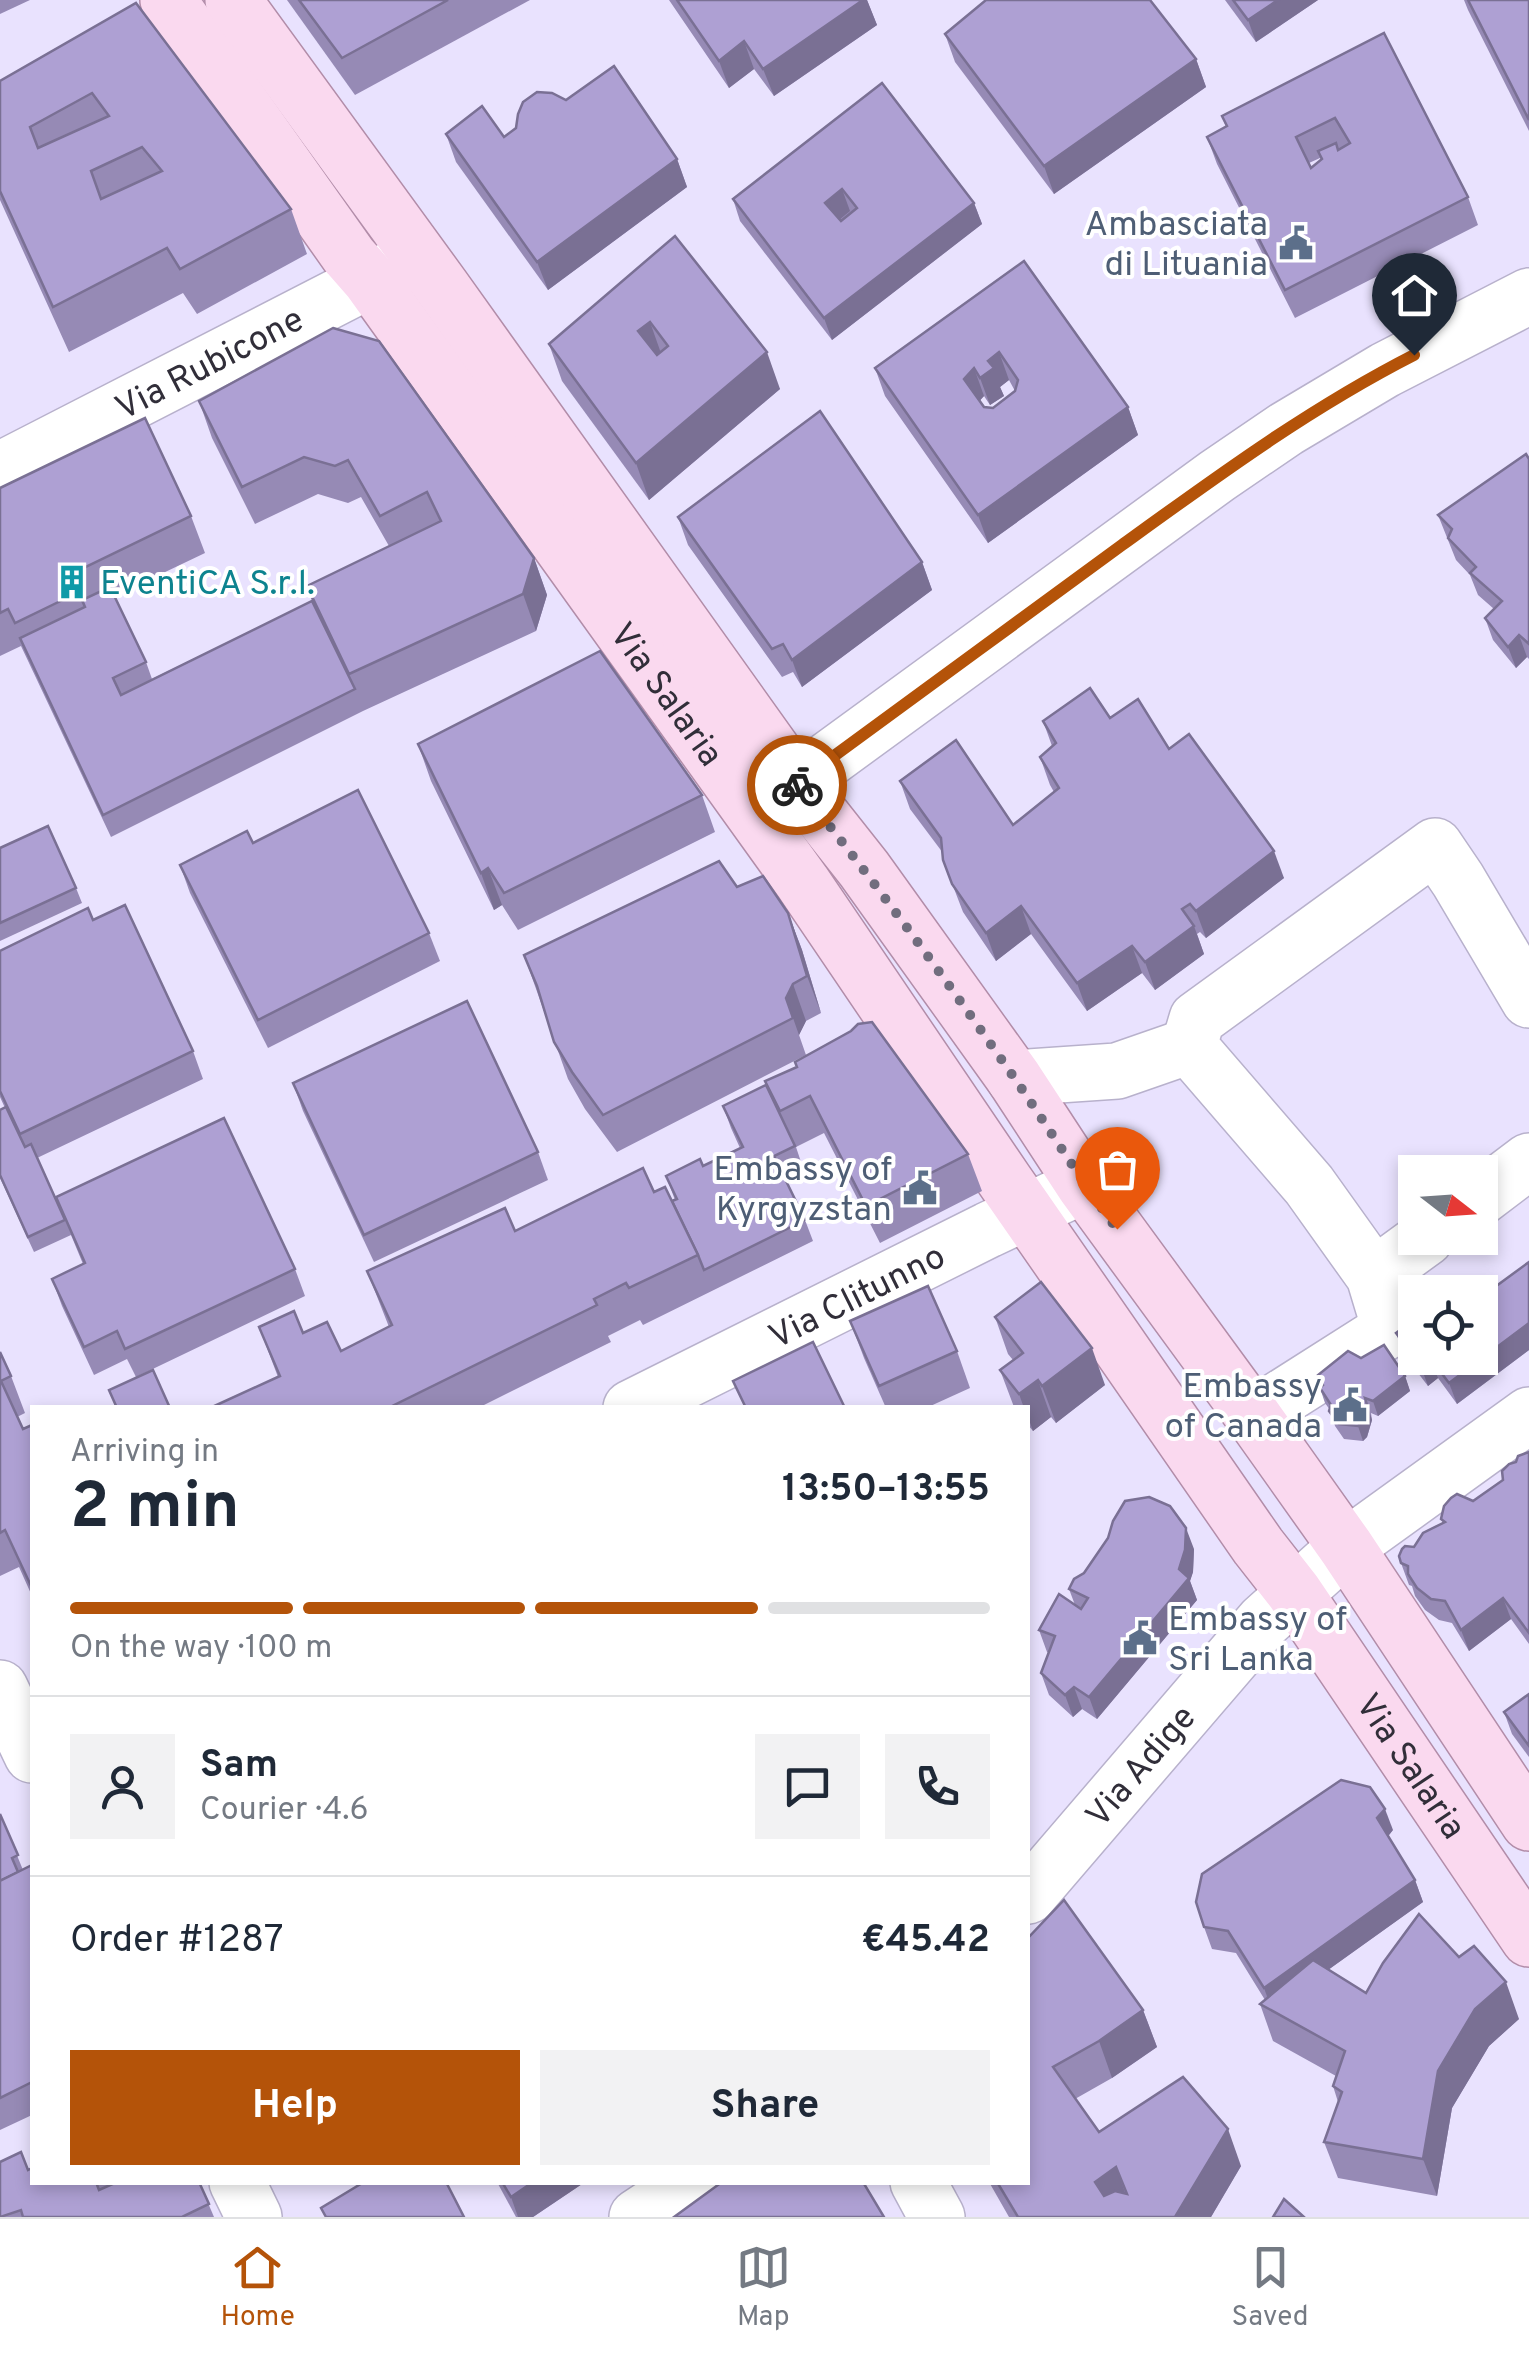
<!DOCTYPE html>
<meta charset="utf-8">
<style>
body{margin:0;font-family:Overpass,sans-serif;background:#f2f2f3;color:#1f2937;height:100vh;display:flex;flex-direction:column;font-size:38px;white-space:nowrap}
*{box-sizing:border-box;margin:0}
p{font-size:32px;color:#747a83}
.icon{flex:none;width:55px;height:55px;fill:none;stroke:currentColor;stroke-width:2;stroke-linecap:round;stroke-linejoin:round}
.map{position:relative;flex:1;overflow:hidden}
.drawer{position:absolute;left:30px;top:1405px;width:1000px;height:780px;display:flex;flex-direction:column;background:#fff;border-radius:0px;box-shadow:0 5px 15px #0003}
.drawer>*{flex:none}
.needle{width:65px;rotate:107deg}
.controls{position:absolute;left:1398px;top:1155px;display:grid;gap:20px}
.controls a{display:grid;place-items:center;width:100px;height:100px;border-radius:0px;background:#fff;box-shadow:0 5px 15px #0003;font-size:50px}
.pin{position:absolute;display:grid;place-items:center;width:85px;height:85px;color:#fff;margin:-102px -42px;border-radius:50% 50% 50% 0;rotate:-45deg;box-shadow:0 0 10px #0007}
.pin .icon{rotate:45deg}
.courier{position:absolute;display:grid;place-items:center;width:100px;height:100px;margin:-50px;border:8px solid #b45309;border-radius:50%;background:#fff;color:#222;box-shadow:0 2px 12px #0007}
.overview em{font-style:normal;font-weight:700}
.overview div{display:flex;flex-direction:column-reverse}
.overview{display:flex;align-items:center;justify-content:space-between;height:170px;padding:0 40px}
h1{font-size:65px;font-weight:700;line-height:75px}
.bar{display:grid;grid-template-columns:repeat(4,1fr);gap:15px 10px;align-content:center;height:120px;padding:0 40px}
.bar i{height:12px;border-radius:8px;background:#e0e1e3}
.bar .on{background:#b45309}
.bar p{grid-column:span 4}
.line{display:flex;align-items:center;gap:25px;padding:0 40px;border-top:2px solid #e0e1e3}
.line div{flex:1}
.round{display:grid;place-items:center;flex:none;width:105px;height:105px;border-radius:0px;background:#f2f2f3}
.cta{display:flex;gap:20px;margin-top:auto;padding:20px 40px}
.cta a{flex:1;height:115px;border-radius:0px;background:#b45309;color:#fff;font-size:40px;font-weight:700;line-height:115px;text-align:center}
.cta a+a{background:#f2f2f3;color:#1f2937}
.tabs{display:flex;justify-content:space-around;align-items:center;height:140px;border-top:2px solid #e0e1e3;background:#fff;font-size:28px;color:#747a83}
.tabs a{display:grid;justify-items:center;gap:5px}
.tabs .on{color:#b45309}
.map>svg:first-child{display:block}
</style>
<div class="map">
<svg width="1529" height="2217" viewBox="0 0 1529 2217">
<rect width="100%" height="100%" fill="#e9e2fe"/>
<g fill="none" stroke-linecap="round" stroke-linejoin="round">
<g stroke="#b8b1cc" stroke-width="58">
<g id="minor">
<path id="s1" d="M0,470L411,259"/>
<polyline points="759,810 1217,476 1286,429 1385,370 1529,296"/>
<polyline points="1014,1078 1117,1071 1189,1046"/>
<polyline points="1480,1198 1529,1161"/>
<polyline points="1374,1276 1426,1238"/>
<path id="s2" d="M631,1408L988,1230L1084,1185"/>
<polyline points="1253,1416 1390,1329 1374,1276 1309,1185 1189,1046 1197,1019 1435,846 1458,880 1529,1000"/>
<polyline points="0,1688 32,1755"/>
<path id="s3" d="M1028,1896L1264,1621L1346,1547L1529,1415"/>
<polyline points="237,2182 254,2217"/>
<polyline points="918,2182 937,2217"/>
<polyline points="637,2217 690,2182"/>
</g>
</g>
<g stroke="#b28da9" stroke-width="58">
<g id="major">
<path id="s4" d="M168,0L349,256L370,280L803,883L1005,1181L1258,1546L1294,1592L1529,1939"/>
<polyline points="233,0 442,287 796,783 864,869 1014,1078 1084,1185 1253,1416 1346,1547 1529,1823"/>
</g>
</g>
<use href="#minor" stroke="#fff" stroke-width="55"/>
<use href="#major" stroke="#fad9ef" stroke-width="55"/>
</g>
<g fill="#968ab5" fill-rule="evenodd">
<polygon points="0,0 30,0 0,14"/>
<polygon points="287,0 530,0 355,95"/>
<polygon points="669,0 867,0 877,25 774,96 754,69 729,88"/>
<polygon points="1225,0 1318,0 1256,42"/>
<polygon points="1464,0 1529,0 1529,131 1468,10"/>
<polygon points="136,3 291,209 307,254 197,314 183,293 69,352 0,200 0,81"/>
<path d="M1384,33L1468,197L1478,225L1295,318L1217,164L1207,137L1226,127L1222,116ZM1320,158L1321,160L1311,168L1309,163Z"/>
<polygon points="945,34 1196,59 1206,87 1054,194 955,62"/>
<polygon points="882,83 974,203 982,224 832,340 740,221 733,199"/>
<polygon points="446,134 504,137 677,159 687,187 548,290 456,162"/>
<polygon points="675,236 780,389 649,500 562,381 549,344"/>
<path d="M1024,261L1128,407L1138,435L988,543L885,396L875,368ZM1009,380L1015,391L993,408L984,407L980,400L984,396L990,405L1004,396L1000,387Z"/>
<polygon points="333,328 534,558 547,595 536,631 363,711 111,837 21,646 0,656 0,488 191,516 205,553 115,596 146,662 152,679 312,601 307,586 389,546 361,497 348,503 318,494 255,524 212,438 199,401"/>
<polygon points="1529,459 1529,659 1527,657 1516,668 1493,640 1485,618 1494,609 1478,595 1470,575 1456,560 1438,515"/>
<polygon points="678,517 922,562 932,590 802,687 793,672 782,677 688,545"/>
<polygon points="1110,718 1169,749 1284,878 1206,938 1200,932 1197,934 1204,954 1155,990 1142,973 1087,1011 1031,934 996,961 963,912 943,860 943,853 910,809 900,781 1013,825 1054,792 1050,785 1040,757 1052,746 1043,721"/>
<polygon points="418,744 702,795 715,832 518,930 502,905 494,910 431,781"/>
<polygon points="0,848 76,888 82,903 0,941"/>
<polygon points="180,865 429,933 440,961 268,1048 190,893"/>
<polygon points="737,887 788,913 802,950 821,1013 806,1021 799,1035 806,1055 617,1152 585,1109 568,1079 524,955"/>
<polygon points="93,920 193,1051 203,1079 37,1158 60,1208 295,1269 305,1296 136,1377 127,1359 94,1375 62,1306 52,1279 83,1264 71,1235 34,1252 0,1178 0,1110 5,1108 0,1097 0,951"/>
<polygon points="797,1067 968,1154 982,1191 880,1243 824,1133 796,1147 803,1168 784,1176 805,1220 813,1241 643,1325 640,1320 608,1336 611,1342 478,1408 210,1408 278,1377 259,1327 303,1333 341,1351 389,1327 367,1271 654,1192 672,1201 675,1200 666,1176 703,1166 740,1148 731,1128 723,1106 770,1094 765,1081"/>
<polygon points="293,1083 538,1152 548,1180 374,1262 303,1111"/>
<polygon points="1529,1262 1529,1350 1457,1404 1438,1378 1428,1386 1404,1355 1396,1333 1480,1358"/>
<polygon points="995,1317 1105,1385 1056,1423 1051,1417 1033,1431 1028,1425 1028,1408 1014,1407 1000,1370 1013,1360 1008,1354"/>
<polygon points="850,1321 957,1351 970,1388 926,1408 886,1408 864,1358"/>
<polygon points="0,1352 11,1376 25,1413 17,1417 23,1429 32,1425 32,1596 19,1567 0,1576"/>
<polygon points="1361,1358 1405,1376 1410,1391 1378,1416 1371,1413 1372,1420 1367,1437 1363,1441 1344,1439 1335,1426 1330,1410 1325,1403 1320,1388 1322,1386 1318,1375"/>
<polygon points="1529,1452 1529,1644 1511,1619 1469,1651 1452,1623 1439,1620 1425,1610 1415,1596 1412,1586 1409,1585 1401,1563 1414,1547 1443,1523 1441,1519 1473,1501 1503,1480 1516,1462"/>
<polygon points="1194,1549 1193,1572 1190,1581 1197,1600 1097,1719 1082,1709 1073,1717 1049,1695 1041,1673 1049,1653 1047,1652 1039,1630 1075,1605 1069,1589"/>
<polygon points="1529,1694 1529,1757 1512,1734 1504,1712"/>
<polygon points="0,1814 23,1870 32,1865 32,2115 0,2130"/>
<polygon points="1393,1830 1388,1836 1415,1880 1423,1902 1328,1970 1366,1993 1519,2019 1489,2046 1452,2108 1437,2196 1338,2178 1324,2142 1338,2102 1333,2086 1336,2076 1273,2041 1260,2004 1265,2000 1236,1953 1212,1949 1204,1927"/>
<polygon points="1028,1938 1143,2010 1157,2047 1112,2078 1075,2099 1099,2132 1241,2166 1211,2217 1009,2217 989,2182 1028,2182"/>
<polygon points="32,2182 199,2182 214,2217 0,2217"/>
<polygon points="497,2182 585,2182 533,2217 516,2217"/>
</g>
<g fill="#7a7094">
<polygon points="863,0 867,0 877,25 774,96 763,69"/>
<polygon points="1278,0 1318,0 1256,42 1248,20"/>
<polygon points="744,41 754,69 729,88 719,61"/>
<polygon points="1196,59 1206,87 1054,194 1044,166"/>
<polygon points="677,159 687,187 548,290 537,262"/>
<polygon points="842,189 850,211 833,225 825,203"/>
<polygon points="974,203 982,224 832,340 824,318"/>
<polygon points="650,322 663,359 652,368 638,331"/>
<polygon points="767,352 780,389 649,500 636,463"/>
<polygon points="999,352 1009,380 1000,387 1004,396 990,405 980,378 988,361"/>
<polygon points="974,368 984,396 975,406 964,379"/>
<polygon points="1128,407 1138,435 988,543 978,515"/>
<polygon points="534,558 547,595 536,631 523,594"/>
<polygon points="922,562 932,590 802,687 792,660"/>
<polygon points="1519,635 1527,657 1516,668 1508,647"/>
<polygon points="1274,851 1284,878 1206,938 1196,911"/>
<polygon points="488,868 502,905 494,910 481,873"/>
<polygon points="1021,906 1031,934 996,961 986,933"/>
<polygon points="788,913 802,950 821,1013 807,976"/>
<polygon points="1194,926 1204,954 1155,990 1145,962"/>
<polygon points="1132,946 1142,973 1087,1011 1077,983"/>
<polygon points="793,984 806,1021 799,1035 806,1055 786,998"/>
<polygon points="1529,1323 1529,1350 1457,1404 1449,1383"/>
<polygon points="1092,1348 1105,1385 1056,1423 1042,1386"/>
<polygon points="1428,1358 1430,1358 1438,1378 1428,1386 1420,1364"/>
<polygon points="1405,1376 1410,1391 1378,1416 1373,1401"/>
<polygon points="1038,1380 1051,1417 1033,1431 1028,1417 1028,1408 1024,1408 1019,1394"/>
<polygon points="1365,1398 1372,1420 1367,1437 1363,1441 1358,1426"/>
<polygon points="1186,1528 1194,1549 1193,1572 1190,1581 1197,1600 1097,1719 1089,1697 1179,1569"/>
<polygon points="1503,1598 1511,1619 1469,1651 1461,1630"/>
<polygon points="1074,1687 1082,1709 1073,1717 1065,1695"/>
<polygon points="1385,1809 1393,1830 1385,1840 1377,1818"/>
<polygon points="1415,1880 1423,1902 1272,2010 1264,1988"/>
<polygon points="1506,1982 1519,2019 1489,2046 1452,2108 1437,2196 1423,2159 1438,2071 1475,2009"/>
<polygon points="1143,2010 1157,2047 1112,2078 1099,2041"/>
<polygon points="1228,2129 1241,2166 1211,2217 1175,2217"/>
<polygon points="1116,2167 1129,2204 1111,2217 1095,2182"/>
<polygon points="533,2182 585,2182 533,2217 518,2217 511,2197"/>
</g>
<g fill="#aea0d3" stroke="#7a7094" stroke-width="2.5" fill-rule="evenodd">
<polygon points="299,0 448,0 342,58"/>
<polygon points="677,0 863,0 763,69 744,41 719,61"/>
<polygon points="986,0 1150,0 1196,59 1044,166 945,34"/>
<polygon points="1233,0 1278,0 1248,20"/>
<polygon points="1468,0 1529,0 1529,120"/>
<path d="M136,3L291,209L180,269L167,248L53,307L0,191V81ZM92,93L109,116L38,148L30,127ZM142,147L162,171L101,199L91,171Z"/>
<path d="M1384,33L1468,197L1285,290L1207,137L1227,126L1222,116ZM1335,118L1350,143L1338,150L1336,143L1318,151L1322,159L1311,168L1296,137Z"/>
<polygon points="614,66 677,159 537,262 446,134 482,106 504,137 516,128 518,114 523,102 537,92 552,93 566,100"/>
<path d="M882,83L974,203L824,318L733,199ZM842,189L857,208L841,221L825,203Z"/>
<path d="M675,236L767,352L636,463L549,344ZM650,322L668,346L657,355L638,331Z"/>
<path d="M1024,261L1128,407L978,515L875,368ZM999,352L1018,380L1015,391L993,408L984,407L964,379L974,368L980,378L994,368L988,361Z"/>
<polygon points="333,328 379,341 534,558 523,594 349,674 307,586 441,521 427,492 380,516 348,460 335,466 304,457 242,487 199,401"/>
<polygon points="820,411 922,562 792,660 783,644 772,649 678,517"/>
<polygon points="145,418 191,516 71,574 79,592 15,623 8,609 0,613 0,488"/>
<polygon points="1526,454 1529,459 1529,644 1519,635 1508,647 1485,618 1502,601 1470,573 1476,567 1448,538 1452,529 1438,515"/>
<polygon points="110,587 146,662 113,678 121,695 312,601 355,689 103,815 20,638 85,607 82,600"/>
<polygon points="600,651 702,795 504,893 488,868 481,873 418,744"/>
<polygon points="1090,688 1110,718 1138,699 1169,749 1189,734 1274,851 1196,911 1190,904 1182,909 1194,926 1145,962 1132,946 1077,983 1021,906 986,933 952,884 943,860 941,838 900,781 956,740 1013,825 1059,788 1040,757 1056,743 1043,721"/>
<polygon points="358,790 429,933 258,1020 180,865 247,831 253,843"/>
<polygon points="48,826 76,888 0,923 0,848"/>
<polygon points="719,861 737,887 763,876 788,913 807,976 793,984 786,998 793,1018 603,1115 572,1072 554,1042 537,986 524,955"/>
<polygon points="125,905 193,1051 20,1134 0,1091 0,951 88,908 93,920"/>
<polygon points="467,1001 538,1152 364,1235 293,1083"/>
<polygon points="872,1022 968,1154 866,1206 810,1096 780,1111 765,1081 797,1067 795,1062 851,1031 858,1024"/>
<polygon points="766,1085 795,1146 774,1156 805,1220 704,1270 698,1255 672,1201 677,1199 666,1176 700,1159 703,1166 743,1147 723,1106"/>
<polygon points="6,1107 25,1147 31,1144 65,1220 28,1237 0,1175 0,1110"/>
<polygon points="224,1118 295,1269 125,1349 117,1331 84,1347 52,1279 85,1263 56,1197"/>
<polygon points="643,1168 654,1192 665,1187 698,1255 629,1288 626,1283 594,1299 597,1305 388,1408 210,1408 280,1376 259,1327 294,1311 303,1333 327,1322 341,1351 392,1325 367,1271 505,1208 515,1231"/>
<polygon points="1529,1262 1529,1323 1449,1383 1430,1358 1480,1358 1480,1298"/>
<polygon points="1041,1282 1092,1348 1042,1386 1038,1380 1019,1394 1000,1370 1023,1353 995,1317"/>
<polygon points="928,1286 957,1351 879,1386 850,1321"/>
<polygon points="1415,1319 1415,1358 1428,1358 1420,1364 1396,1333"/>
<polygon points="813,1342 845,1408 746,1408 733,1381"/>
<polygon points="1384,1345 1405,1376 1373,1401 1365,1398 1367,1405 1361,1422 1358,1426 1339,1424 1329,1411 1331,1405 1320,1388 1323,1385 1318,1375 1348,1351 1361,1358"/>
<polygon points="0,1352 11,1376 1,1381 23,1429 32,1425 32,1588 5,1530 0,1533"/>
<polygon points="153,1370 170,1408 117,1408 109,1390"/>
<polygon points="1529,1452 1529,1633 1503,1598 1461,1630 1445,1601 1431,1599 1417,1588 1408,1574 1408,1566 1401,1563 1399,1556 1402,1549 1405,1546 1414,1547 1423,1533 1445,1522 1441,1519 1444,1506 1451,1498 1457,1494 1473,1501 1503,1480 1502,1471 1509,1464 1516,1462 1518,1456"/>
<polygon points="1149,1497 1170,1506 1186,1528 1185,1550 1179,1569 1189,1578 1089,1697 1074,1687 1065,1695 1041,1673 1055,1636 1039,1630 1059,1594 1081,1609 1088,1598 1069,1589 1074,1579 1084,1573 1108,1538 1113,1521 1125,1501"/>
<polygon points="1529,1694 1529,1746 1504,1712"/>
<polygon points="1341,1780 1370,1787 1385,1809 1377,1818 1415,1880 1264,1988 1228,1931 1204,1927 1196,1902 1202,1874"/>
<polygon points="0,1814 18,1855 12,1858 18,1872 0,1881"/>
<polygon points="32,1865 32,2082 0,2098 0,1881"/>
<path d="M1064,1900L1143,2010L1099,2041L1053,2067L1099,2132L1183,2077L1228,2129L1175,2217H1018L997,2182H1028V1938ZM1116,2167L1127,2194L1115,2191L1104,2196L1095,2182Z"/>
<polygon points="1419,1914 1459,1957 1474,1946 1506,1982 1475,2009 1438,2071 1423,2159 1324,2142 1342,2092 1333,2086 1345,2051 1260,2004 1313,1960 1366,1993 1383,1963"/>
<polygon points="21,2152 28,2170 32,2168 32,2182 96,2182 99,2190 117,2182 199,2182 209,2204 182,2217 23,2217 21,2210 0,2217 0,2162"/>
<polygon points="364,2182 446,2182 464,2217 326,2217 321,2208"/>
<polygon points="502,2182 533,2182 511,2197"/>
<polygon points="722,2182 863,2182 884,2217 674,2217"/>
<polygon points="1284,2199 1304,2217 1273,2217"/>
</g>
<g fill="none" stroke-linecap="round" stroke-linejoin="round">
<path stroke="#716d7e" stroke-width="10" stroke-dasharray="0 18" d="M797,785C873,879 944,977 1013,1076C1048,1127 1080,1179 1117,1229"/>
<path stroke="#b45309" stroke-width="12" d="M797,785L796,784L834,756C930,686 1026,615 1122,545C1216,477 1310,408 1414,355"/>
</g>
<defs>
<g id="civic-bare" transform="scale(2.7)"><path d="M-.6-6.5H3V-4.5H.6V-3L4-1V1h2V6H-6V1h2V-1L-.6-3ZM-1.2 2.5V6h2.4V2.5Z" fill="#5c6f8a" stroke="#fff" stroke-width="2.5" paint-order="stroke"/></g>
<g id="building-bare" transform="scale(2.7)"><path d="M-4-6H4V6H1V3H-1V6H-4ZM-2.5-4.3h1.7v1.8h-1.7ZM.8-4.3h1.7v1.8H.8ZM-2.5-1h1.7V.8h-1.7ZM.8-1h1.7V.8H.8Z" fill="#0f9aa8" stroke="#fff" stroke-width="2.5" paint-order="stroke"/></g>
</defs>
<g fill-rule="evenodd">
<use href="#civic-bare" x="1296" y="243"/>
<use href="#building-bare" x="72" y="582"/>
<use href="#civic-bare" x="920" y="1188"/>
<use href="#civic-bare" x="1350" y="1405"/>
<use href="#civic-bare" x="1140" y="1638"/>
</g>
<g text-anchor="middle" stroke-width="8" stroke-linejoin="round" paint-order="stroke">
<g font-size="35" fill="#4e5e75" stroke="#fff" text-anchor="end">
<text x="1268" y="235">Ambasciata<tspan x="1268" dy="40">di Lituania</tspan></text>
<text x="892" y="1180">Embassy of<tspan x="892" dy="40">Kyrgyzstan</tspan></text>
<text x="1322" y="1397">Embassy<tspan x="1322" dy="40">of Canada</tspan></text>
<text x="1168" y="1630" text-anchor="start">Embassy of<tspan x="1168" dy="40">Sri Lanka</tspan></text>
</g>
<g font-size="35" fill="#312e39" stroke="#fff">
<text dy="12" stroke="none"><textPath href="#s1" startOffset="235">Via Rubicone</textPath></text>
<text dy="12" stroke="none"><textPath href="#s4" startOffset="855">Via Salaria</textPath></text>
<text dy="12" stroke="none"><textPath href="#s2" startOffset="252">Via Clitunno</textPath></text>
<text dy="12" stroke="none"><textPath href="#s3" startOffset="172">Via Adige</textPath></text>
<text dy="12" stroke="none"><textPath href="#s4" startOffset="2160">Via Salaria</textPath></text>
</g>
<g font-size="35" fill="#0d838f" stroke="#fff" text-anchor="start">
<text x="100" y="594">EventiCA S.r.l.</text>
</g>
</g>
</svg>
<div class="controls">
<a><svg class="needle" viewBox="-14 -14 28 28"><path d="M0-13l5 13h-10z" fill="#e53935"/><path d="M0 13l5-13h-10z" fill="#747a83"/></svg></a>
<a><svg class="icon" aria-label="locate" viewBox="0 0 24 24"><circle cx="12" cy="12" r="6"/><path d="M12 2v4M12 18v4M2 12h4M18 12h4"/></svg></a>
</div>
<div class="pin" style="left:1117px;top:1229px;background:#ea580c"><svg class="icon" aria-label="bag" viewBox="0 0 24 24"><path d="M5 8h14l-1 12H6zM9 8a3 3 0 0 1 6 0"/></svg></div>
<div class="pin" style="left:1414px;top:355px;background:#1f2937"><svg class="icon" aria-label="home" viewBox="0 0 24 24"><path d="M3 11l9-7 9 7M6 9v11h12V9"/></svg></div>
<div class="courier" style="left:797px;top:785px"><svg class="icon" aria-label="bike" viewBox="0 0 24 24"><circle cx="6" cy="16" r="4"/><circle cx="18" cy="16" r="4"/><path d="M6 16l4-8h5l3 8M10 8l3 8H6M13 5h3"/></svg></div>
<section class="drawer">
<div class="overview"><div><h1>2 min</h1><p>Arriving in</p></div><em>13:50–13:55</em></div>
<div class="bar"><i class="on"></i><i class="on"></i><i class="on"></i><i></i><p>On the way · 100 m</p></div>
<div class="line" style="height:180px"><a class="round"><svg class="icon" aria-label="person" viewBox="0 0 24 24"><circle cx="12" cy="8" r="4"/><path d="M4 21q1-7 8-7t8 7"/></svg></a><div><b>Sam</b><p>Courier · 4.6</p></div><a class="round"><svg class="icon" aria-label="chat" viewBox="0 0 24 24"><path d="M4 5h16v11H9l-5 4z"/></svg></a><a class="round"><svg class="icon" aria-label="phone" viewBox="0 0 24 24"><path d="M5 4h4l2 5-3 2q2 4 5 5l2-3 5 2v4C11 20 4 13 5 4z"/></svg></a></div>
<div class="line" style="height:130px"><div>Order #1287</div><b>€45.42</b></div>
<div class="cta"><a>Help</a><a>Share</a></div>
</section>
</div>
<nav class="tabs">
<a class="on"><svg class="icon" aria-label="home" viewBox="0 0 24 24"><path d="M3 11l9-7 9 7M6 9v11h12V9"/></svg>Home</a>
<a><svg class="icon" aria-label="map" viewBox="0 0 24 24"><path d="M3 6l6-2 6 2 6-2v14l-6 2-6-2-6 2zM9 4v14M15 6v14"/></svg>Map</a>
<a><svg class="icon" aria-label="saved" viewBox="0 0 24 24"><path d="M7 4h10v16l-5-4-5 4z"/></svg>Saved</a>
</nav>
